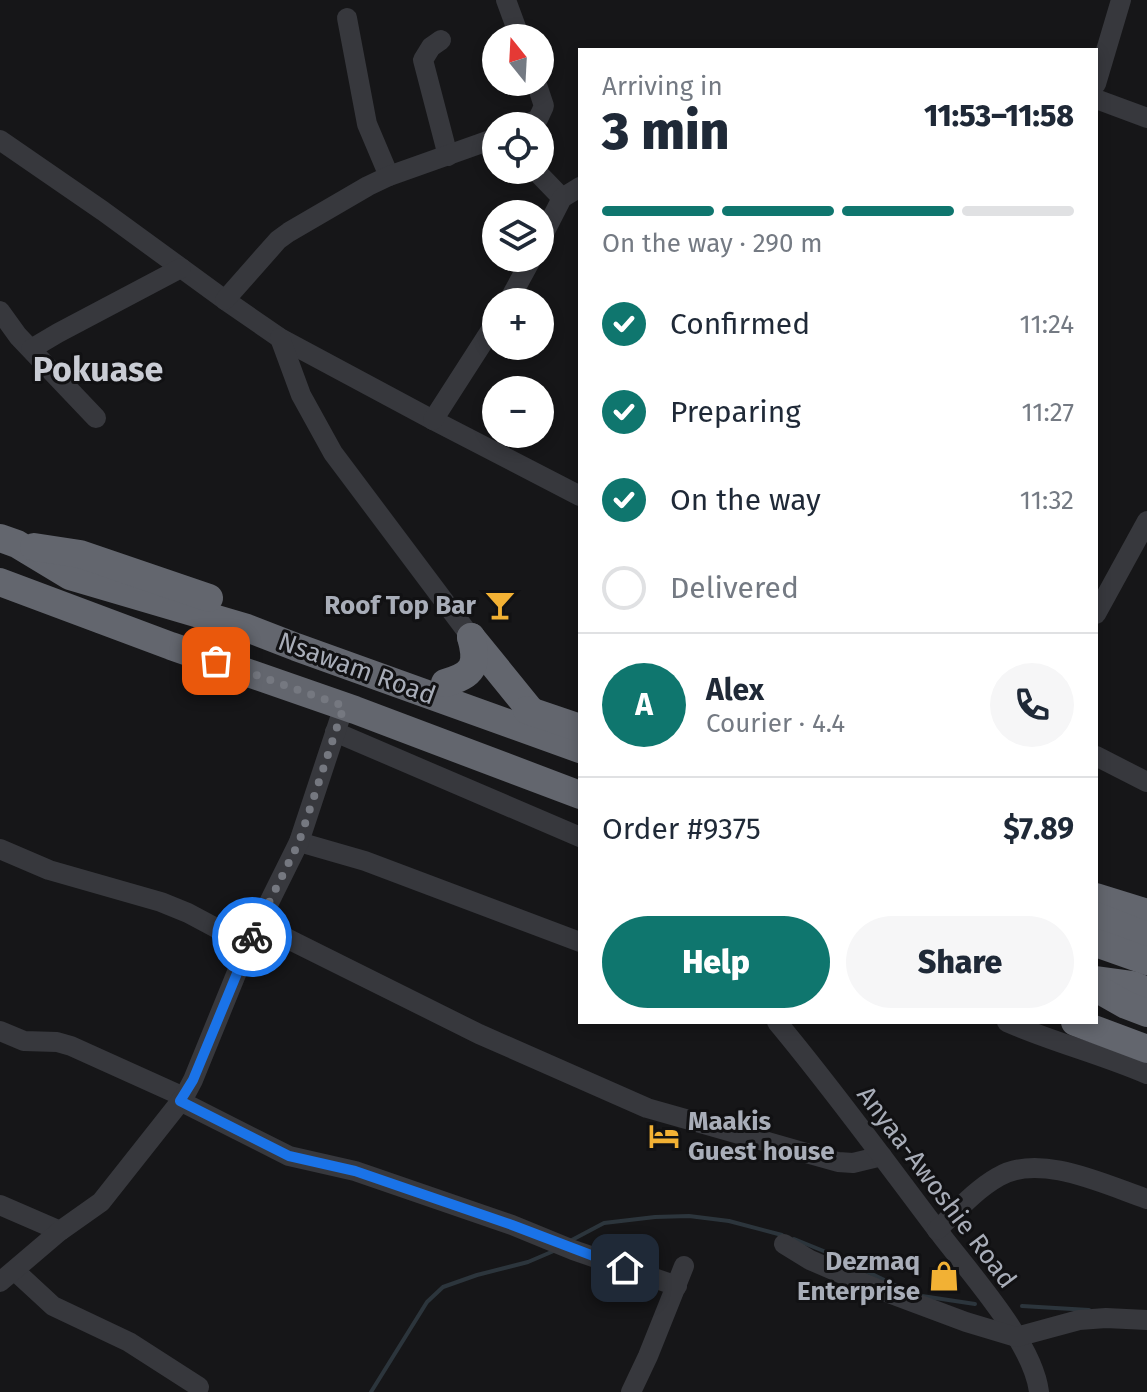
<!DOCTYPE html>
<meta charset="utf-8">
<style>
body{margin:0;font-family:"Fira Sans",sans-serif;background:#f6f6f7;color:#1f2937;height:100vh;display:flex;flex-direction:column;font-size:30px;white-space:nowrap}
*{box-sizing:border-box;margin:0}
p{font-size:26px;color:#747a83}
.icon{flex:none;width:44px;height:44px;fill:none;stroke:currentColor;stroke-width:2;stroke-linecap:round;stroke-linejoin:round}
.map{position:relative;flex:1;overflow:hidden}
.drawer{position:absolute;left:578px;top:48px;width:520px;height:976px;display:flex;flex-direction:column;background:#fff;border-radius:0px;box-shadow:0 4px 12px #0003}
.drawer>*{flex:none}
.needle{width:52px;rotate:342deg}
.buttons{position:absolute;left:482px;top:24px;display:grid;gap:16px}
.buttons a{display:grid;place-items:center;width:72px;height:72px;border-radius:50%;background:#fff;box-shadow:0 4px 12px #0003;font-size:40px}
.pin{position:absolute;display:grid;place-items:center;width:68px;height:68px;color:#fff;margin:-34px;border-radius:16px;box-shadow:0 4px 12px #0006}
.courier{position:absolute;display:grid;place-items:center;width:80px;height:80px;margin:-40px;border:6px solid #1a73e8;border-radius:50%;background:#fff;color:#222;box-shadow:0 2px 10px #0007}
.head em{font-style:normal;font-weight:800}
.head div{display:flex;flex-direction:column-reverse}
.head{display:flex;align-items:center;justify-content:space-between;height:136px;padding:0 24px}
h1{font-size:52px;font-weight:800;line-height:60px}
.bar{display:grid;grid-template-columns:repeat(4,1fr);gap:12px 8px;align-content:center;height:96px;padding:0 24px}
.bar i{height:10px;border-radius:6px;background:#e0e1e3}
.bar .active{background:#0f766e}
.bar p{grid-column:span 4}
.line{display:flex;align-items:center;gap:20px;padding:0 24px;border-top:2px solid #e0e1e3}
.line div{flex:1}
.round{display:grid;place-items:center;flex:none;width:84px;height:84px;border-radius:42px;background:#f6f6f7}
ol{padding:0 24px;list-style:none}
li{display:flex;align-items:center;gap:24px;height:88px}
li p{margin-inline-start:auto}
li .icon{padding:8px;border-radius:50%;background:#0f766e;color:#fff;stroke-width:4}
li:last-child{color:#747a83}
li i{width:44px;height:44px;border:4px solid #e0e1e3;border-radius:50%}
.button{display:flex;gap:16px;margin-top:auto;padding:16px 24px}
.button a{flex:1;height:92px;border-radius:48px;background:#0f766e;color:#fff;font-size:32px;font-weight:800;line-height:92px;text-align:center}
.button a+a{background:#f6f6f7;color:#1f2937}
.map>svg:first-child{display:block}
</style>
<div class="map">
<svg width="1147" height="1392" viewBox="0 0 1147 1392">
<rect width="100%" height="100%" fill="#161618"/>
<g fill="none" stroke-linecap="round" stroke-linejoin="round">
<g stroke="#2c353c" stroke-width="4">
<polyline points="794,1239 826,1252 899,1287"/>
<polyline points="570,1241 604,1223 655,1217 689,1216 729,1221 782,1235"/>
<polyline points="922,1296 975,1304"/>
<polyline points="1022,1306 1089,1310"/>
<polyline points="371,1392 427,1302 443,1287 477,1275 528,1262 556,1250"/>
</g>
<g stroke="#37383d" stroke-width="20">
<polyline points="506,0 520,38"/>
<polyline points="347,18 367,124 389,176"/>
<polyline points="441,40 431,47 423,60 448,156"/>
<polyline points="1096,84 1121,0"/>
<polyline points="1096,99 1147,118"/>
<polyline points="523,126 538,119 544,106 536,82"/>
<polyline points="0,140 103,211 225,300 280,338 433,420 580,496"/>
<polyline points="535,170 562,198"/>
<polyline points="540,241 562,198 580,187"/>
<polyline points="225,300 278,240 289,232 368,186 389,176 496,138"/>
<polyline points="508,302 532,258"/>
<polyline points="0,311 18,336 96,418"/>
<polyline points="280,338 301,395 333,453 471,637"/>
<polyline points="31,349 58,333 181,268"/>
<polyline points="433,420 496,322"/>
<polyline points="1096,614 1147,521"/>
<polyline points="335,732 580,837"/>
<polyline points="1096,756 1147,782"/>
<polyline points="299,842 365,861 580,942"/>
<polyline points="0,849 49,870 161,902 188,913 248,945"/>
<polyline points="258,924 479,1034 647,1108 838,1162 853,1163 882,1156"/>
<path d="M777,1022C832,1088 883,1158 935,1227C966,1269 1033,1341 1039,1392"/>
<path d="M1007,1022C1052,1042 1101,1054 1147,1074"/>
<polyline points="0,1031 24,1041 57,1042 71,1046 184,1097"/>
<polyline points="180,1101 289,1156 355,1171 512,1225 573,1250 677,1286"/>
<polyline points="0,1205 60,1231"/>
<path d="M937,1230C956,1212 975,1190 998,1177C1039,1152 1106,1185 1147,1199"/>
<polyline points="784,1244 810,1260 875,1288 966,1322 1016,1337 1079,1320 1106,1318 1147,1320"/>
<polyline points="15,1271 53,1306 129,1342 199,1387"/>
<polyline points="0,1282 60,1231 101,1202 184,1097 193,1080 248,945 299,842 344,706"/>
<polyline points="631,1392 648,1356 684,1266"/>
</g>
<g stroke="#63666e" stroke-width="28">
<polyline points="0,538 17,544 70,576 247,628 296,647 580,749"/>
<polyline points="34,547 80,554 209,598"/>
<polyline points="0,582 171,646 355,710 580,795"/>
<polyline points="471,637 531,711"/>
<path d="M445,683C473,675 479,666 471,637"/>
<polyline points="527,710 580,728"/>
<polyline points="1096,897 1147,913"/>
<polyline points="1096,916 1147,936"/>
<polyline points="1096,943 1147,961"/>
<polyline points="1096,980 1133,985 1147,991"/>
<polyline points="1096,988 1126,1005 1147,1013"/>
<polyline points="1075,1022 1147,1049"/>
</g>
</g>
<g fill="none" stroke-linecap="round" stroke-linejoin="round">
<polyline stroke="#757880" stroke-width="8" stroke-dasharray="0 14.4" points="216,661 344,706 299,842 252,937"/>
<polyline stroke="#1a73e8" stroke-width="10" points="252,937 193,1080 180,1101 289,1156 355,1171 512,1225 625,1268"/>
</g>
<defs>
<g id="bar-bare" transform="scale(2.4)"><path d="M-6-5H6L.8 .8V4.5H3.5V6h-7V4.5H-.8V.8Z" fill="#f2b134" stroke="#111113" stroke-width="2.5" paint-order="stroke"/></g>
<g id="hotel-bare" transform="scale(2.4)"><path d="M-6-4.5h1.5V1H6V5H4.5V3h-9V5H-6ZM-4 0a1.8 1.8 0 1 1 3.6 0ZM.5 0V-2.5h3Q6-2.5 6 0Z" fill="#f2b134" stroke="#111113" stroke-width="2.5" paint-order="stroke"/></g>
<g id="shop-bare" transform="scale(2.4)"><path d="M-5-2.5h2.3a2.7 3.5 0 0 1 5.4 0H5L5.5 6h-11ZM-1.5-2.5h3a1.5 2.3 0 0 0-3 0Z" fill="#f2b134" stroke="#111113" stroke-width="2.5" paint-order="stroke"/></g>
</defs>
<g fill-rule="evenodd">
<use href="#bar-bare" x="500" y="605"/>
<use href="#hotel-bare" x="664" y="1136"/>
<use href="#shop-bare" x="944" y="1276"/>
</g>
<g text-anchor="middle" stroke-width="6" stroke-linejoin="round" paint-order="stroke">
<g font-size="26" font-weight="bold" fill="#a8adb8" stroke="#111113" text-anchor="end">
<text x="476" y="614">Roof Top Bar</text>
<text x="688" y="1130" text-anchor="start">Maakis<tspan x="688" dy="30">Guest house</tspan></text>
<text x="920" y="1270">Dezmaq<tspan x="920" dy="30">Enterprise</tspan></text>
</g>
<g font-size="26" fill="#a8adb8" stroke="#111113">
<text transform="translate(357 668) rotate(20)" y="9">Nsawam Road</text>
<text transform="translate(937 1187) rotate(53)" y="9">Anyaa-Awoshie Road</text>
</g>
<g font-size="34" font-weight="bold" fill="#c9ccd4" stroke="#111113">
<text x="98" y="381">Pokuase</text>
</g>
</g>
</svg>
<div class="buttons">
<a><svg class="needle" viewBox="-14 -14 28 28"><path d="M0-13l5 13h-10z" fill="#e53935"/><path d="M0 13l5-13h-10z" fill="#747a83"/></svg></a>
<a><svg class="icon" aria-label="locate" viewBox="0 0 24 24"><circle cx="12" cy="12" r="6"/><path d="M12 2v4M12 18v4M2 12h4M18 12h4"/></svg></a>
<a><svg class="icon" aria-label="layers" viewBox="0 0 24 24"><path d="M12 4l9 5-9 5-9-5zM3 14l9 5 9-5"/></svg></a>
<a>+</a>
<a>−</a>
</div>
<div class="pin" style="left:216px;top:661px;background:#ea580c"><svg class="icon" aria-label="bag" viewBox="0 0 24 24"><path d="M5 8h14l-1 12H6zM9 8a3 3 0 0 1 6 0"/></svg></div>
<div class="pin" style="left:625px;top:1268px;background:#1f2937"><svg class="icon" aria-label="home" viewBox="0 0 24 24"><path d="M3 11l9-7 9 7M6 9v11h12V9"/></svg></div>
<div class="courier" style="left:252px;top:937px"><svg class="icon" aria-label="bike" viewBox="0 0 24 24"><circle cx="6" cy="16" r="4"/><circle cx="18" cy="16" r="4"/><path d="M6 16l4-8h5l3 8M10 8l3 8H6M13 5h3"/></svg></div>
<section class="drawer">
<div class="head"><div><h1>3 min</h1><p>Arriving in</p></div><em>11:53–11:58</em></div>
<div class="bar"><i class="active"></i><i class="active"></i><i class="active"></i><i></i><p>On the way · 290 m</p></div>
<ol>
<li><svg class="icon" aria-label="check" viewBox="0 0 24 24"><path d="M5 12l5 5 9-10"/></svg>Confirmed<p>11:24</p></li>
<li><svg class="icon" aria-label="check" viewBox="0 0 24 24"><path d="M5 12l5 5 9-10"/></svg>Preparing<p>11:27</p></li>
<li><svg class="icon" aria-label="check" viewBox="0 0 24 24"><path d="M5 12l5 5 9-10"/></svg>On the way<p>11:32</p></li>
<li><i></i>Delivered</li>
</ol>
<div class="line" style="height:144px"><b class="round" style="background:#0f766e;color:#fff">A</b><div><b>Alex</b><p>Courier · 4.4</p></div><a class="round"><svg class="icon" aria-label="phone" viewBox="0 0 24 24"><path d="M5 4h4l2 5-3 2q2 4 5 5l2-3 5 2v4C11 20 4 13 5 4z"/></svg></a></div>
<div class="line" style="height:104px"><div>Order #9375</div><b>$7.89</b></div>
<div class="button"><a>Help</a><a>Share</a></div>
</section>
</div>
